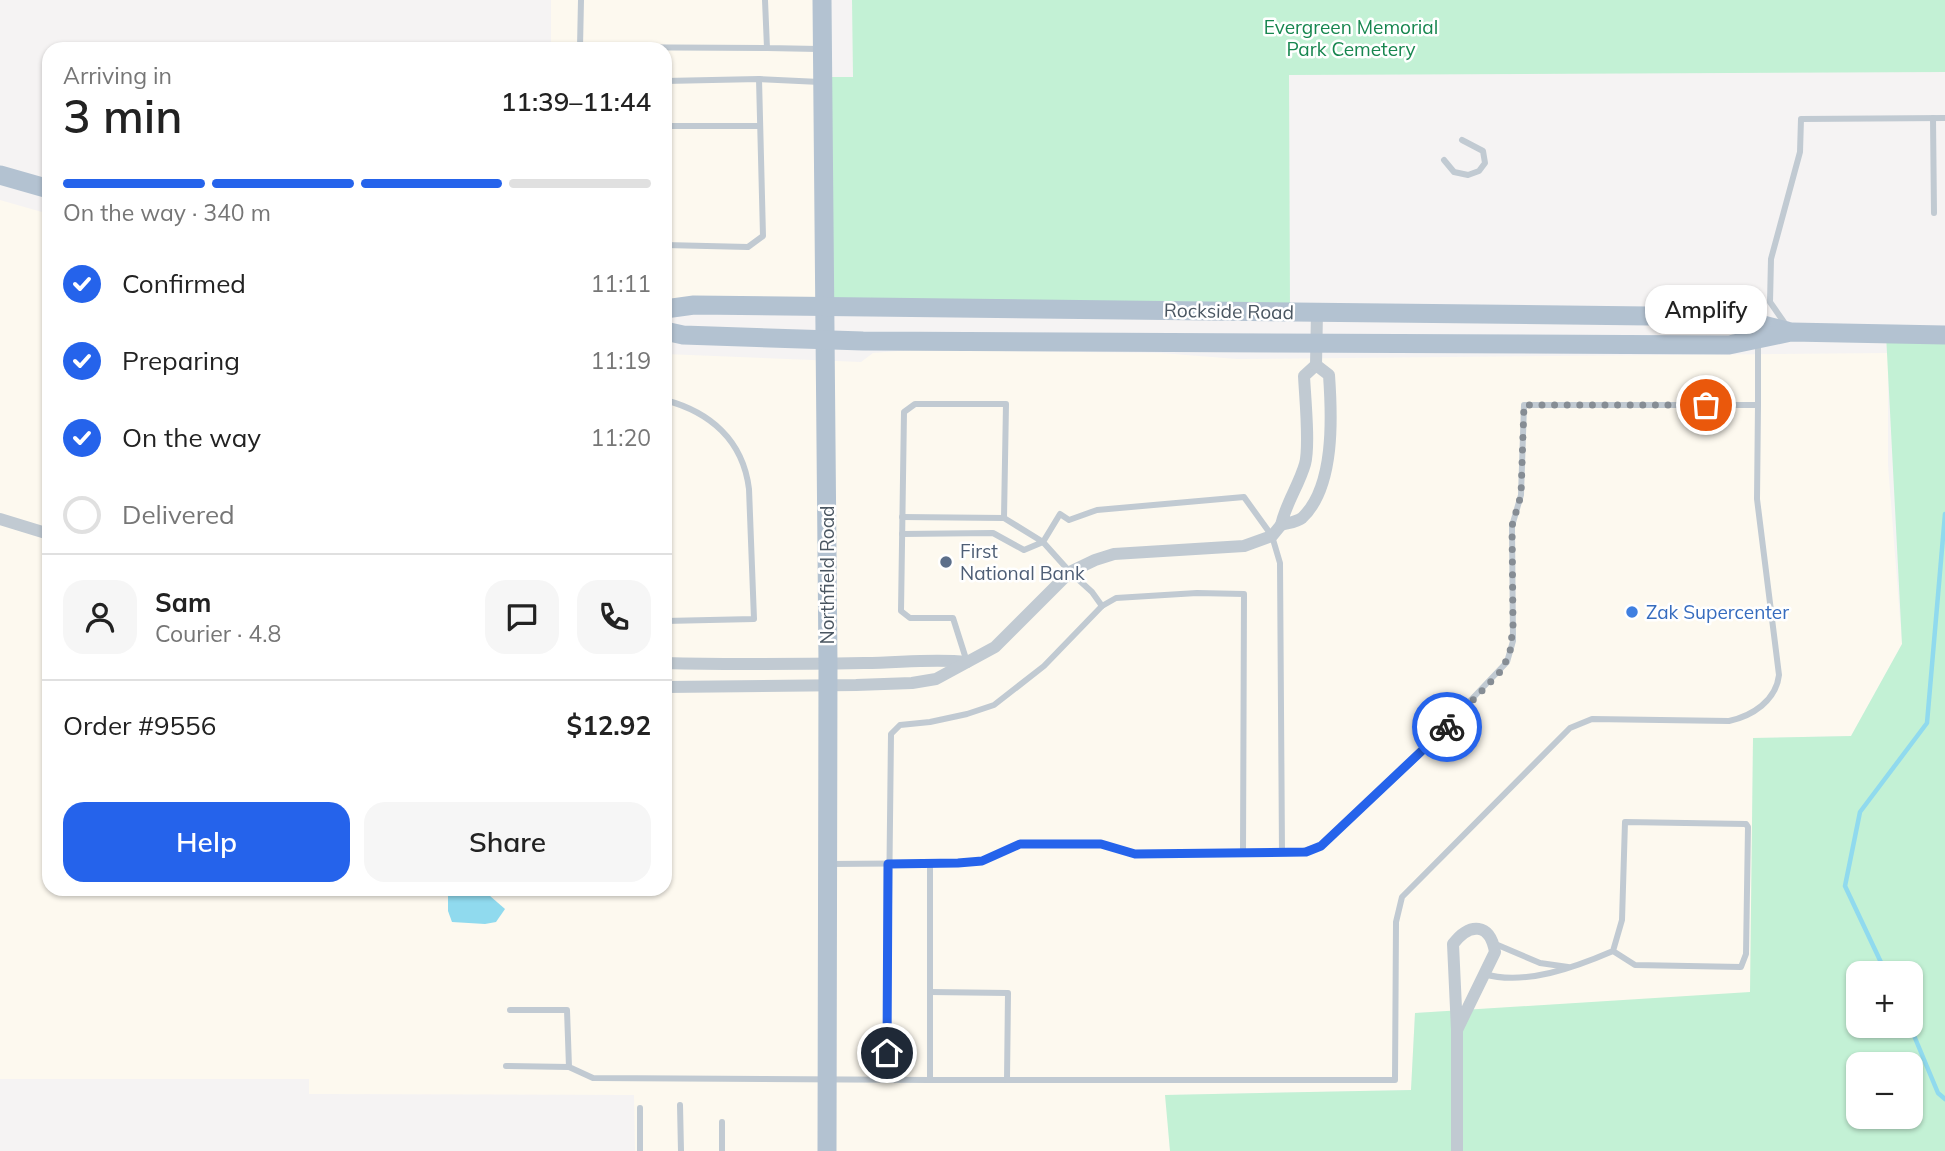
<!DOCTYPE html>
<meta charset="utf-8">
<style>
body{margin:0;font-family:Mulish,sans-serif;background:#f6f6f6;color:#222;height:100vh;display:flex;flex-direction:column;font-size:26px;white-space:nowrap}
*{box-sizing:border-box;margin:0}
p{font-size:23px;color:#767676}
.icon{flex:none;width:38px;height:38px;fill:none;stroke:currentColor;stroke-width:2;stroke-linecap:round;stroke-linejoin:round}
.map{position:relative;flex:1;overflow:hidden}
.side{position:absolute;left:42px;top:42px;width:630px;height:854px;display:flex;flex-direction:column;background:#fff;border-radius:21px;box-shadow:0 2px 5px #0004}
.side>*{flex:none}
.controls{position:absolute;left:1846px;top:961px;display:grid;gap:14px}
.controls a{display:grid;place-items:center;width:77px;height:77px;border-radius:14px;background:#fff;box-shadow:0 2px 5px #0004;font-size:35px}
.pin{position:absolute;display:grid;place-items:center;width:60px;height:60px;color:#fff;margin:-30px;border:4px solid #fff;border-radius:50%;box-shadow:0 2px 7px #0007}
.courier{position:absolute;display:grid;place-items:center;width:70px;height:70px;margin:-35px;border:5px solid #2563eb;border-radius:50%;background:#fff;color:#222;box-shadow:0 2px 9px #0007}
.bubble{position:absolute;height:49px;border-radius:21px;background:#fff;box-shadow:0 2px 5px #0004;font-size:23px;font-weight:600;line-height:49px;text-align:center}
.summary em{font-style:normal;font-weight:600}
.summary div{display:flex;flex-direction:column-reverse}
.summary{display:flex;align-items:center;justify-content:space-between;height:119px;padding:0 21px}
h1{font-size:46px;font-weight:600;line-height:52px}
.bar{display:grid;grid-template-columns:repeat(4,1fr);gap:10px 7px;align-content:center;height:84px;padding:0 21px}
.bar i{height:9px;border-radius:5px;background:#e0e0e0}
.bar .on{background:#2563eb}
.bar p{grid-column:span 4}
.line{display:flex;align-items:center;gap:18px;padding:0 21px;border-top:2px solid #e0e0e0}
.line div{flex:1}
.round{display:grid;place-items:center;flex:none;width:74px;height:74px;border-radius:21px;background:#f6f6f6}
ol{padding:0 21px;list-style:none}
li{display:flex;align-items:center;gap:21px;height:77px}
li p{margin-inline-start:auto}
li .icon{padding:7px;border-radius:50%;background:#2563eb;color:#fff;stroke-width:4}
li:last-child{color:#767676}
li i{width:38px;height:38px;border:4px solid #e0e0e0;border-radius:50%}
.primary-button{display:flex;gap:14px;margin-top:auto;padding:14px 21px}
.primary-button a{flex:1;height:80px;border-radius:21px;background:#2563eb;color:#fff;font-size:28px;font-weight:600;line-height:80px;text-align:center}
.primary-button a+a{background:#f6f6f6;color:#222}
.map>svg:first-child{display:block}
</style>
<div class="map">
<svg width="1945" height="1151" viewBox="0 0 1945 1151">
<rect width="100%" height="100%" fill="#f5f3f3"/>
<g fill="#fdf9ef">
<polygon points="551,0 821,0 826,308 665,309 665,49 551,49"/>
<polygon points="0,200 49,214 49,889 665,889 665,354 861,362 873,353 910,350 1161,353 1237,359 1888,353 1888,465 1902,644 1851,736 1753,738 1751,993 1415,1013 1411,1090 1166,1095 1170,1151 635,1151 634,1095 309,1094 309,1079 0,1079"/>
</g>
<g fill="#c3f1d5" fill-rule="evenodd">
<polygon points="852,0 1945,0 1945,72 1289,75 1290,311 826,308 823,77 853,77"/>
<path d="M1886,334L1945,335V1151H1170L1165,1095L1411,1090L1415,1013L1750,992L1753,738L1851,736L1902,644ZM1858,973H1911V1026H1858ZM1858,1064H1911V1116H1858Z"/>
</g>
<polygon fill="#90daee" points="448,889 482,889 505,909 496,922 485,924 452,922 448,911"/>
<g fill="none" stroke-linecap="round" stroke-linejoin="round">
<g stroke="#90daee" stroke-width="4.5">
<polyline points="1886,973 1845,886 1860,812 1927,723 1945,514"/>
<polyline points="1910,1026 1938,1093 1945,1099"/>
</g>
<g stroke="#c1cad2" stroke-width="6">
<polyline points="581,0 580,47 767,48"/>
<polyline points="765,0 767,48 818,49"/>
<polyline points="665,81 759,79 820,82"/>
<polyline points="1933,118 1934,213"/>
<polyline points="665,126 760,126"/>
<polyline points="1444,160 1454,172 1468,175 1479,171 1485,163 1483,151 1462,140"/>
<polyline points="665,245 748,247 763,236 759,79"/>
<polyline points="1786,325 1770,302 1771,259 1800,152 1801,119 1945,118"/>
<path d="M665,400C710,412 743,440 749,489L754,619L665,621"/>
<polyline points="902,517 1004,518 1043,542 1024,550 993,533 902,534"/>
<polyline points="1102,606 1092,592 1070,572 1043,542 1060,514 1069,520 1097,510 1244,497 1272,536 1280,563 1282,853"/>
<polyline points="967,662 953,618 910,618 901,611 904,412 915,404 1006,404 1004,518"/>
<polyline points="830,864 958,863 982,861 1020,844 1101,844 1134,854 1296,853 1321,846 1414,760 1507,662 1513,641 1512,526 1521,495 1524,405 1758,405 1758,340"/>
<polyline points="1493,943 1540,963 1568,967"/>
<path d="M1484,974C1525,986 1576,967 1613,951L1622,920L1625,822L1746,824L1748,827L1746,954L1741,967L1635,965L1613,951"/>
<polyline points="930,992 1008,993 1007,1080 930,1080"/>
<polyline points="510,1010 567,1010 569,1067 593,1078 930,1080 930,864"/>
<polyline points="506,1066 569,1067"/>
<polyline points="887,1080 891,734 900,725 930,722 967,714 994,705 1044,666 1102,606 1116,598 1197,593 1244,594 1243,854"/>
<path d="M1007,1080H1395L1396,922L1402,897L1570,728L1592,719L1729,721C1752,716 1776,701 1779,675L1757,499L1758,405"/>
<polyline points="680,1105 681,1151"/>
<polyline points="640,1108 640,1151"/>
<polyline points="722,1122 722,1151"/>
</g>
<g stroke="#c1cad2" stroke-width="12">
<path d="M1316,365L1329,375C1332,417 1335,487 1302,518C1297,522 1288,523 1281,525C1286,503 1299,485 1305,464C1310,446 1305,397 1304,376Z"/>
<polyline points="1316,365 1317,312"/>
<polyline points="0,519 49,534"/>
<path d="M665,663C732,665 798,664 865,663C899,663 932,658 967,662"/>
<polyline points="665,687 856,685 912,683 936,679 995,647 1070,572 1095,560 1114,554 1244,546 1272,536 1281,525"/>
<path d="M1457,1030L1495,952C1490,923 1470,922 1453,944L1457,1030V1151"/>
</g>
<g stroke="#b3c2d1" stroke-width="19">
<polyline points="822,0 828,664 827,1151"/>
<polyline points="0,175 49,189"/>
<polyline points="665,309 694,305 1732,317 1787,331"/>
<polyline points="665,331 683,335 863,341 1729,345 1791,332 1945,335"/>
</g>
</g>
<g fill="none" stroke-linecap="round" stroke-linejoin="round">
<polyline stroke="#868d94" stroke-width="7" stroke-dasharray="0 12.6" points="1447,727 1502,670 1510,652 1513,626 1512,526 1521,495 1524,405 1706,405"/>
<polyline stroke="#2563eb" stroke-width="9" points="887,1053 888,864 958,863 982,861 1020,844 1101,844 1135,854 1306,852 1321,846 1447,727"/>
</g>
<circle fill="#5c6f8a" stroke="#fff" stroke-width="2.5" cx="946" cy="562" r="7"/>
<circle fill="#3f7fe0" stroke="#fff" stroke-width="2.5" cx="1632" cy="612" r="7"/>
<g text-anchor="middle" stroke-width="5" stroke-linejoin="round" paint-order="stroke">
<g font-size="19" fill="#17864f" stroke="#fff">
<text x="1351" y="34">Evergreen Memorial<tspan x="1351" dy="22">Park Cemetery</tspan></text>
</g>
<g font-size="19" fill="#4a5661" stroke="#fff">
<text transform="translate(1229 311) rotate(1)" y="7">Rockside Road</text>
<text transform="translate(827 575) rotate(-90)" y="7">Northfield Road</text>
</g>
<g font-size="19" fill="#4e5e75" stroke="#fff" text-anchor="start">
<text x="960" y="558">First<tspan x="960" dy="22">National Bank</tspan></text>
</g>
<g font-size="19" fill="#366cbe" stroke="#fff" text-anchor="start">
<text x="1646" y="619">Zak Supercenter</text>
</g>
</g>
</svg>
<div class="controls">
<a>+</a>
<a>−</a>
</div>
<div class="pin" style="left:1706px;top:405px;background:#ea580c"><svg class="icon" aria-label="bag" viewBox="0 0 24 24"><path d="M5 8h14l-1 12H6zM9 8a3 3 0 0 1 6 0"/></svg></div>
<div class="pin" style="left:887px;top:1053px;background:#1f2937"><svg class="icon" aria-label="home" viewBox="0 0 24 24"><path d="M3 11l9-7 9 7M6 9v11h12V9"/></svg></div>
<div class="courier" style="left:1447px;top:727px"><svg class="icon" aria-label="bike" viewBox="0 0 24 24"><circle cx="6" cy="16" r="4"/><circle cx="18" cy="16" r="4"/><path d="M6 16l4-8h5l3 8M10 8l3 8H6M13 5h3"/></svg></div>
<div class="bubble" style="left:1645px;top:285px;width:122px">Amplify</div>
<section class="side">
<div class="summary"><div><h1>3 min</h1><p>Arriving in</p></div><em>11:39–11:44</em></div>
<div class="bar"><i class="on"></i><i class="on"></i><i class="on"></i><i></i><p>On the way · 340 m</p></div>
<ol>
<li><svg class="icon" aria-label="check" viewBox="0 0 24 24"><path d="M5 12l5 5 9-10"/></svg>Confirmed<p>11:11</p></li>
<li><svg class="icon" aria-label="check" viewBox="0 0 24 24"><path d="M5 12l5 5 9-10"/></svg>Preparing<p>11:19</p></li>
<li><svg class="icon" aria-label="check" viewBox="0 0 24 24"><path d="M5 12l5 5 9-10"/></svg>On the way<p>11:20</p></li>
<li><i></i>Delivered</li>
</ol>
<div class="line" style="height:126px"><a class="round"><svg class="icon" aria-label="person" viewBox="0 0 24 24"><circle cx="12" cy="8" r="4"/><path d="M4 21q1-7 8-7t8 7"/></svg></a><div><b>Sam</b><p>Courier · 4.8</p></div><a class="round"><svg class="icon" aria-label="chat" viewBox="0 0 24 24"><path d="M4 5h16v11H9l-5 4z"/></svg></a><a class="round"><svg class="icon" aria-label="phone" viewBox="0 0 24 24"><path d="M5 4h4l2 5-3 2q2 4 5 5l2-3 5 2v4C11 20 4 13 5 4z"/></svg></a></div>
<div class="line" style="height:91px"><div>Order #9556</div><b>$12.92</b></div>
<div class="primary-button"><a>Help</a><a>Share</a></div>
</section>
</div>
